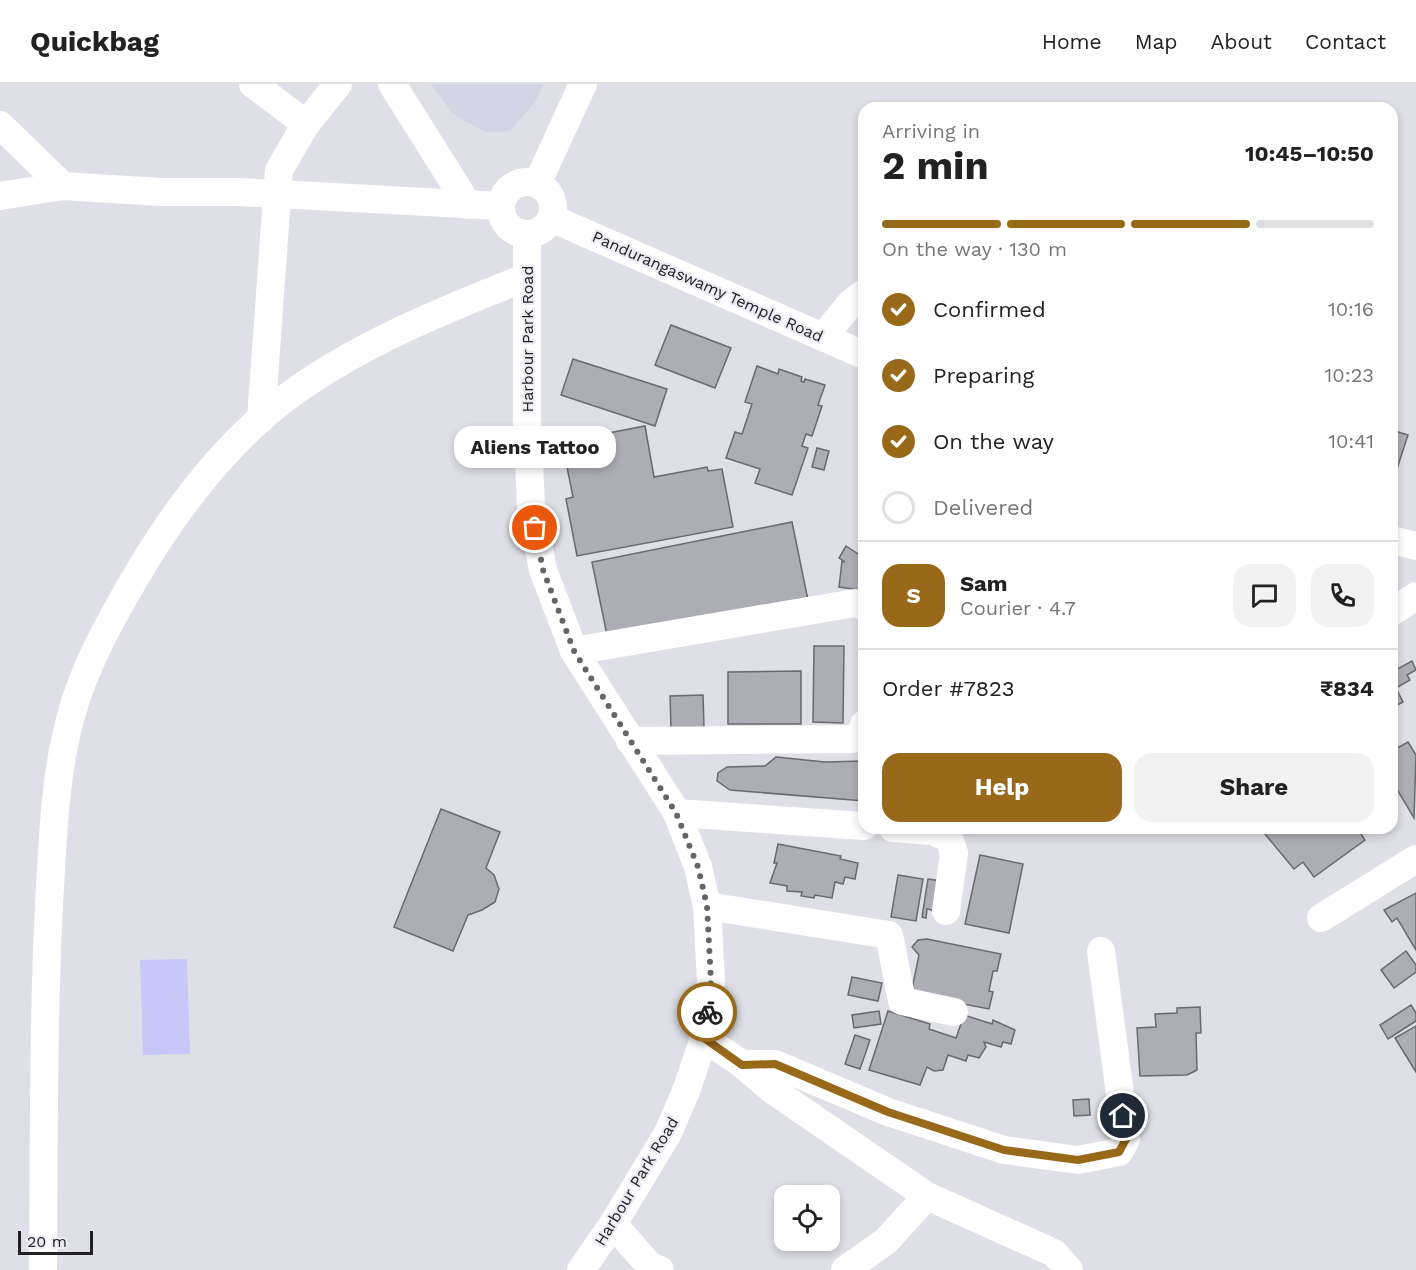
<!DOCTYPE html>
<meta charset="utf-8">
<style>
body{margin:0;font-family:"Work Sans",sans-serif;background:#f2f2f2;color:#222;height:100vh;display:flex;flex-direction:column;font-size:22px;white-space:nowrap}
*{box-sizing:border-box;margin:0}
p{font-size:20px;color:#767676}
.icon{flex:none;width:33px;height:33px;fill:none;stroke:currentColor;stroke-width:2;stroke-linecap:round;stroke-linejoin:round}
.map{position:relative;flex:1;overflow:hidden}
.details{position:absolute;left:858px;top:18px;width:540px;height:732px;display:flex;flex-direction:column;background:#fff;border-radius:18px;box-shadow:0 3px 9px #0003}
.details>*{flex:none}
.controls{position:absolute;left:774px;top:1101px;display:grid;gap:12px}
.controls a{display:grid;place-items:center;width:66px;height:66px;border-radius:12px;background:#fff;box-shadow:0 3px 9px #0003;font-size:30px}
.scale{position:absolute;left:18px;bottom:15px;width:75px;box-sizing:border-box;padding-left:6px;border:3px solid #222225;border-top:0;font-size:16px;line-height:21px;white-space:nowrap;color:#222225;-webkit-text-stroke:4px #ececf4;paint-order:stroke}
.pin{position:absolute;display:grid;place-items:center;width:51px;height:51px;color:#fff;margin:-26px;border:3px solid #fff;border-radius:50%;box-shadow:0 2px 6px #0007}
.courier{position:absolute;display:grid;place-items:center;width:60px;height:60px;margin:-30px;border:4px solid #99691a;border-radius:50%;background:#fff;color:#222;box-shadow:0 2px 8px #0007}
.bubble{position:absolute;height:42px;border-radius:18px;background:#fff;box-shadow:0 3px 9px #0003;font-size:20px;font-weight:700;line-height:42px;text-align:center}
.overview em{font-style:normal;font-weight:700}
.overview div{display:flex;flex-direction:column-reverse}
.overview{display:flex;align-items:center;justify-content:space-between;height:102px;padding:0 24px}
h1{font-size:39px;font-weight:700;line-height:45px}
.bar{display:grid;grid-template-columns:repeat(4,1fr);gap:9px 6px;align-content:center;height:72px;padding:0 24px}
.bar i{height:8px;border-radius:4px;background:#e0e0e0}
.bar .current{background:#99691a}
.bar p{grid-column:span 4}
.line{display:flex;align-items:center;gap:15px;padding:0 24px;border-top:2px solid #e0e0e0}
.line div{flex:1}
.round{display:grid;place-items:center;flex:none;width:63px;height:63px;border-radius:18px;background:#f2f2f2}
ol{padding:0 24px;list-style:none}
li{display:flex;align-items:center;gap:18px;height:66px}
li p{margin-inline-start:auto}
li .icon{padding:6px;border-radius:50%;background:#99691a;color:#fff;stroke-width:4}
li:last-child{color:#767676}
li i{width:33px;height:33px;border:3px solid #e0e0e0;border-radius:50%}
.action{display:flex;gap:12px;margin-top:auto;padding:12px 24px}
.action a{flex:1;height:69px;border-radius:18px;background:#99691a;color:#fff;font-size:24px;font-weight:700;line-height:69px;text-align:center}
.action a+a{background:#f2f2f2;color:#222}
header{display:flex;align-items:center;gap:36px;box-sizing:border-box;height:84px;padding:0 30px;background:#fff;border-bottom:2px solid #e0e0e0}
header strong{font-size:28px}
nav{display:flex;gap:33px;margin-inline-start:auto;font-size:21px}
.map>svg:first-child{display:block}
</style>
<header>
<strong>Quickbag</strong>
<nav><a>Home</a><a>Map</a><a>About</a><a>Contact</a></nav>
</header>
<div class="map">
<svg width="1416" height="1186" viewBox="0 0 1416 1186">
<rect width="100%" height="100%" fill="#dfdfe7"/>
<polygon fill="#d4d5e4" points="431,0 543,0 536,17 512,45 502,48 485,48 453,30"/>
<polygon fill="#c7c7fa" points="187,875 190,970 143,971 140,876"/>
<g fill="#adadb5" stroke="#696970" stroke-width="1.5">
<polygon points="671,241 731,264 715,304 655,281"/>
<polygon points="573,275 667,305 655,342 561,311"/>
<polygon points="757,282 778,290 779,285 802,293 801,297 804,298 805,295 825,301 818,321 822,322 812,352 806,350 802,362 808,364 792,411 755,399 760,385 726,374 735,348 742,350 752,320 745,318"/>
<polygon points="645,342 654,393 707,383 708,387 722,385 733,443 577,472 566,415 573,413 562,358"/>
<polygon points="1392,346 1408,351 1392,400"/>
<polygon points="817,364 829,367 824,386 812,383"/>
<polygon points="792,438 808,516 608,556 592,478"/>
<polygon points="846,462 861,472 861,482 864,482 864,497 859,493 859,506 839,503 842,477 845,478 839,474"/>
<polygon points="814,562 844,562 843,639 813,638"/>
<polygon points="1412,577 1416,586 1407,591 1410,596 1396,604 1403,618 1392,624 1392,588"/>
<polygon points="801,587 801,640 728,640 728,588"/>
<polygon points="703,611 704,643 671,644 670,612"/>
<polygon points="1408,658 1416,671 1414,734 1392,697 1392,667"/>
<polygon points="776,673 825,678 864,677 864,717 730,706 717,697 718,689 727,683 765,682"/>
<polygon points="441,725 500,748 486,784 494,791 499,805 495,818 482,826 468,831 453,867 394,843"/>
<polygon points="1260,744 1357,744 1365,756 1314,793 1303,778 1294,785"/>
<polygon points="778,760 841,772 840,775 858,779 855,795 845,793 843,800 835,798 832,814 815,811 814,814 801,812 802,808 787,807 787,802 770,799 777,779 774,779"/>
<polygon points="980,771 1023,780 1009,849 965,840"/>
<polygon points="898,791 923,795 916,837 891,833"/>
<polygon points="928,795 942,797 937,827 927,825 926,834 922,833"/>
<polygon points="1416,809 1416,866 1397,834 1392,838 1384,826"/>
<polygon points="927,855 1001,870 997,887 993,887 989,907 993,908 989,925 911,910 919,871 912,863 918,856"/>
<polygon points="1406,867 1416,881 1416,888 1394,904 1381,886"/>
<polygon points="852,893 882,899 878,917 848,911"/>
<polygon points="1411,921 1416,929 1416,937 1388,955 1380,941"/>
<polygon points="1200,923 1201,949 1196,949 1197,986 1187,991 1140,992 1137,944 1156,943 1155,930 1177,929 1177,924"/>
<polygon points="879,927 881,940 854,944 852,931"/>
<polygon points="888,927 930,940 929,945 956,954 964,931 992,940 993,936 1015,946 1011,960 1003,958 1001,963 984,958 986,963 979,974 968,971 966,977 948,971 943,986 934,987 927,983 920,1001 869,986"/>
<polygon points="1416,942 1416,988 1395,954"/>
<polygon points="855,951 870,956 860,985 845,980"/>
<polygon points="1089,1015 1090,1031 1074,1032 1073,1016"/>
<polygon points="1111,1022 1111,1031 1100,1032 1099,1023"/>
</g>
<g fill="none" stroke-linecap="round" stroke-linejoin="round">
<g stroke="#fff" stroke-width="28">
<polyline points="253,0 306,40"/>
<polyline points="392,0 468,121"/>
<polyline points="0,41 63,102"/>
<circle cx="527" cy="124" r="26"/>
<polyline points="537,100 583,0"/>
<polyline points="0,112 63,102 160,108 240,108 501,122"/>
<polyline points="551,134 864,271"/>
<polyline points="527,151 527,333 531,423 543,486 574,567 677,729 698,783 707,822 711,897 704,954 686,1007 668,1049 613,1140 581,1186"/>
<polyline points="823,253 851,219 864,209"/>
<polyline points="261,335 279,86 306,40 338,0"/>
<polyline points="1392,456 1416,462"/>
<polyline points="1392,528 1416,512"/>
<polyline points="574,567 855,519 864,522"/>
<polyline points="630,657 853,655 862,648 864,640"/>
<polyline points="677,729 864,742"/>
<polyline points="893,744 932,747 949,754 954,769 946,827"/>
<polyline points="707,822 889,851 902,917 954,928"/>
<polyline points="1321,834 1416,775"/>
<polyline points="704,954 742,980 775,980 888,1028 1004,1066 1078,1076 1119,1068 1126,1055 1101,867"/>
<polyline points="742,980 771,1005 927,1112 1054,1169 1069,1186"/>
<polyline points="613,1140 649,1181 660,1186"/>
<path d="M43,1186C44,1064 43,942 49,820C53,757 54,693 71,632C84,583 110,537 135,494C169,436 209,381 259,336C331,271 438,228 527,193"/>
<polyline points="845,1186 886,1157 927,1112"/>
</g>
</g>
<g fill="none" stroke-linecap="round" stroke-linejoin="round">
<polyline stroke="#646469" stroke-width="6" stroke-dasharray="0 10.8" points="535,444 543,486 574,567 676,729 698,783 707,822 711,897 707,928"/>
<polyline stroke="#99691a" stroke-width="8" points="707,928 704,954 742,981 775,980 888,1028 1004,1066 1078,1076 1119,1068 1126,1055 1123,1032"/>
</g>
<g text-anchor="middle" stroke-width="4.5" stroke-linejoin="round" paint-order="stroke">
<g font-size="16" fill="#222225" stroke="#ececf4">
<text transform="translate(708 202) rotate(24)" y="6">Pandurangaswamy Temple Road</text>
<text transform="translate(527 255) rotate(-90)" y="6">Harbour Park Road</text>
<text transform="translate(636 1097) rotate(-59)" y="6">Harbour Park Road</text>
</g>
</g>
</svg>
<div class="controls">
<a><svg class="icon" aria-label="locate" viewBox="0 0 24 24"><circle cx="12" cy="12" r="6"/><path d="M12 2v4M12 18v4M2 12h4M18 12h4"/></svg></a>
</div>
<div class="scale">20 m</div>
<div class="pin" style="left:535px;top:444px;background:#ea580c"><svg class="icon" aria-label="bag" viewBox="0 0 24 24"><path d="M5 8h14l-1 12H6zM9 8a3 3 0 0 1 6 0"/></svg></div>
<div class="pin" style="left:1123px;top:1032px;background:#1f2937"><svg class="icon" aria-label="home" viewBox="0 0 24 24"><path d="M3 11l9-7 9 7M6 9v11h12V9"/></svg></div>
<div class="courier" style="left:707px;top:928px"><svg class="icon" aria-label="bike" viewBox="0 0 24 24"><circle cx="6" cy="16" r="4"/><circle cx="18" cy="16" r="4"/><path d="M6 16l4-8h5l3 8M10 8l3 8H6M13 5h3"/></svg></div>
<div class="bubble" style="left:454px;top:342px;width:162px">Aliens Tattoo</div>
<section class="details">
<div class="overview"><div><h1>2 min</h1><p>Arriving in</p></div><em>10:45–10:50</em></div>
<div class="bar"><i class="current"></i><i class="current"></i><i class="current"></i><i></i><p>On the way · 130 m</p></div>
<ol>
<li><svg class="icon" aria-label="check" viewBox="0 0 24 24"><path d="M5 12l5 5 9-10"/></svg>Confirmed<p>10:16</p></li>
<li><svg class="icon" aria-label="check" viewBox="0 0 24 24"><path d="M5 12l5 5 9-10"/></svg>Preparing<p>10:23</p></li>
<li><svg class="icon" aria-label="check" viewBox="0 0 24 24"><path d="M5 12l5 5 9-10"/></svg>On the way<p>10:41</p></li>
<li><i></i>Delivered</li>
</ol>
<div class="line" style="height:108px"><b class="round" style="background:#99691a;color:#fff">S</b><div><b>Sam</b><p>Courier · 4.7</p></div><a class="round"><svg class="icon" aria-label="chat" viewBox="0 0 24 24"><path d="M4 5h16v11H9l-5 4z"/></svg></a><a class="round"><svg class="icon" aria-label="phone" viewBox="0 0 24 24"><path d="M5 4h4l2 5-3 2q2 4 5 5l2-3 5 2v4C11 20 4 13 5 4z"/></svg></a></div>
<div class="line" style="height:78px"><div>Order #7823</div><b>₹834</b></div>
<div class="action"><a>Help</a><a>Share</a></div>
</section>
</div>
